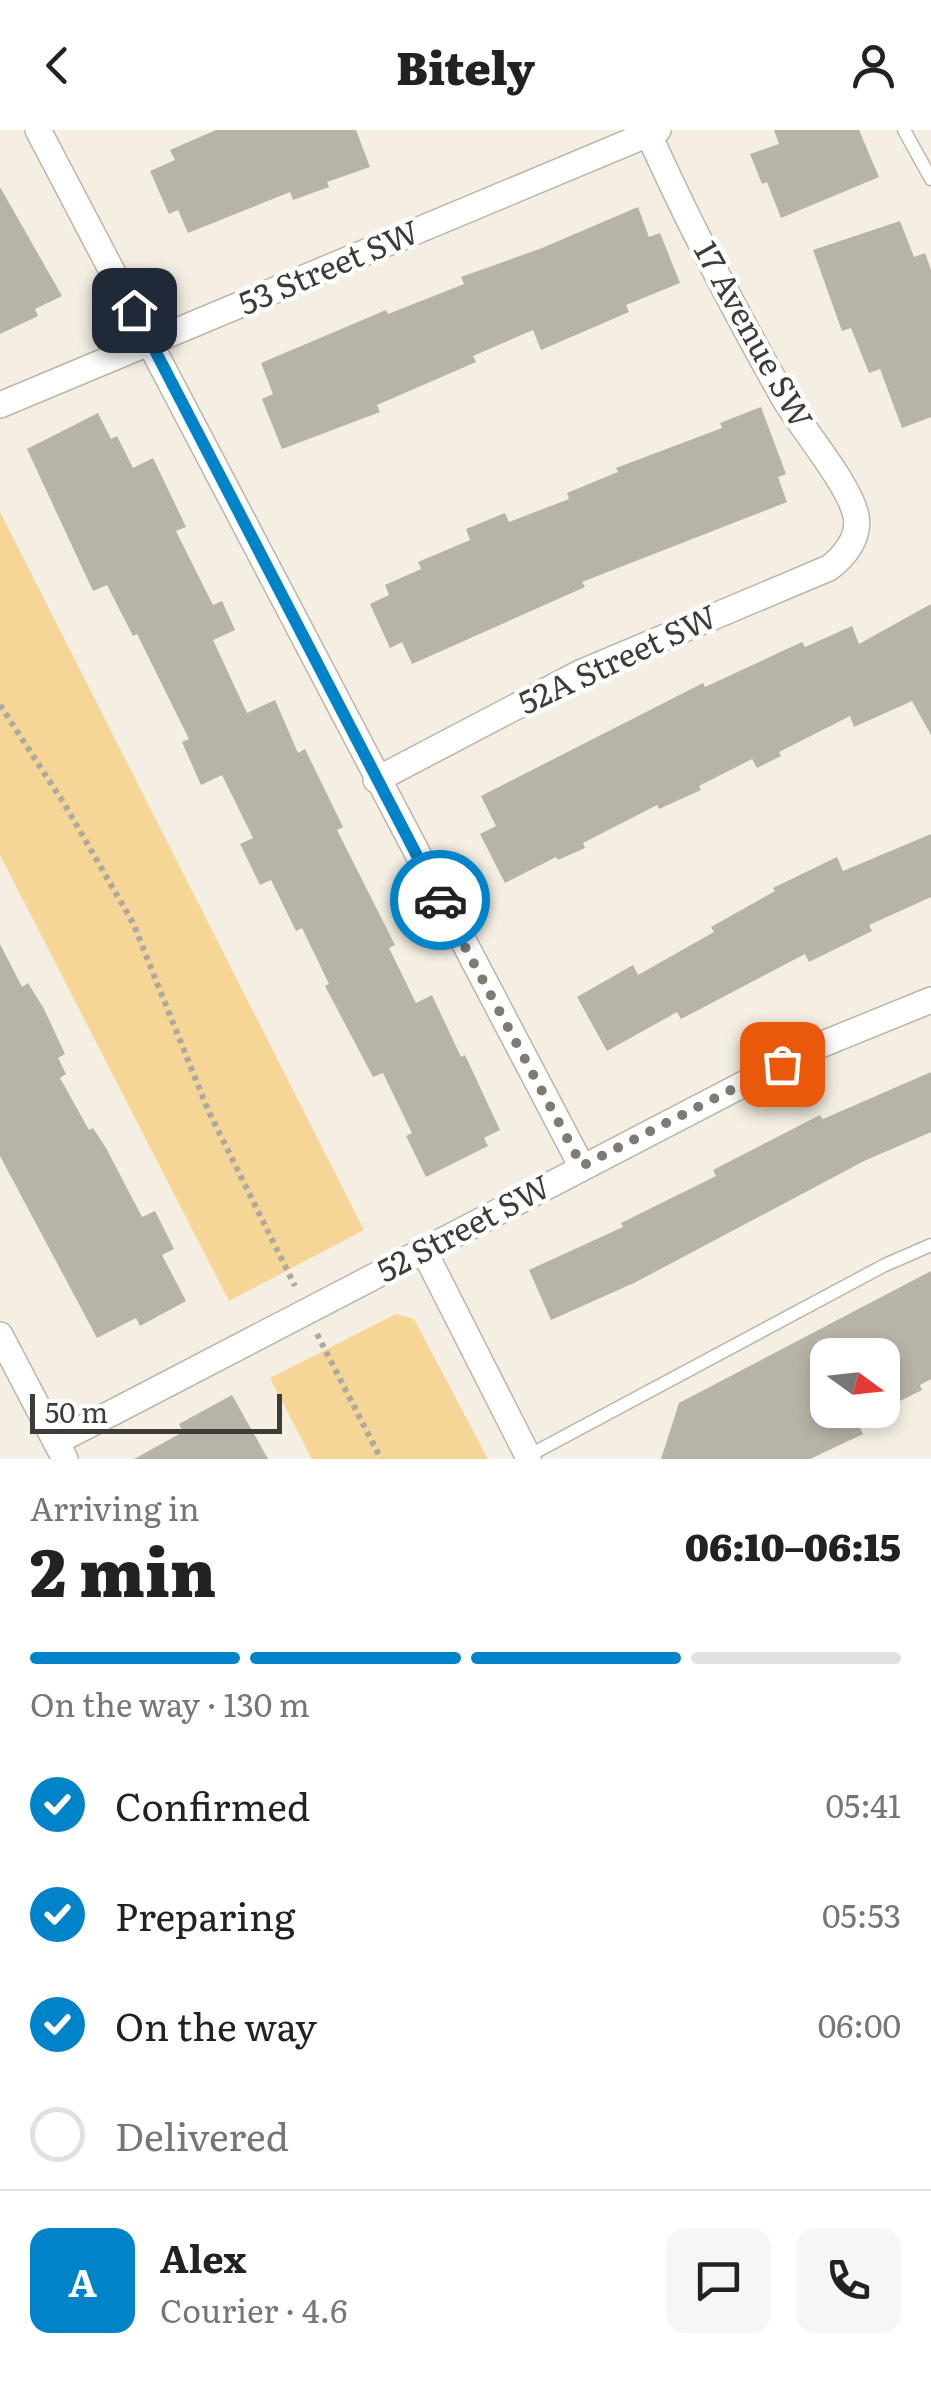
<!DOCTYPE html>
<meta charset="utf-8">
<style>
body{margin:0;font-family:Literata,serif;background:#f6f6f6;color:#222;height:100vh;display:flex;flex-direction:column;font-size:38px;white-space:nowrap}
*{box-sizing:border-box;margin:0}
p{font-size:32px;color:#767676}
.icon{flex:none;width:55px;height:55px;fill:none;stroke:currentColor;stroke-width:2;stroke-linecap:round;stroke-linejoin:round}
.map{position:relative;height:1329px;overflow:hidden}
.panel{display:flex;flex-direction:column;background:#fff;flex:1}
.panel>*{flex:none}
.needle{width:65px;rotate:105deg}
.controls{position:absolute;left:810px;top:1208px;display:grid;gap:20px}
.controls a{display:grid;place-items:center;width:90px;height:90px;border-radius:20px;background:#fff;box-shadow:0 5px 15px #0003;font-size:50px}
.scale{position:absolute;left:30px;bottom:25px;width:252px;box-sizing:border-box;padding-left:10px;border:5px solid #3e3c37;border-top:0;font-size:28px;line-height:35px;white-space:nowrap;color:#3e3c37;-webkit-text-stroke:8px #fff;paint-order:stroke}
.pin{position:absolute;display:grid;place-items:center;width:85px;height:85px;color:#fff;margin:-42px;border-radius:20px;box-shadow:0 5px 15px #0006}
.courier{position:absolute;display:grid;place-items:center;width:100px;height:100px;margin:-50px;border:8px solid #0183ca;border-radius:50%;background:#fff;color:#222;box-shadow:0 2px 12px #0007}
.head em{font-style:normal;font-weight:800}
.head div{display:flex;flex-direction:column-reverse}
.head{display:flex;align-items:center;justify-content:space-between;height:170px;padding:0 30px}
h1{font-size:65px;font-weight:800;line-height:75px}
.bar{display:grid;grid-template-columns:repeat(4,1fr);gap:15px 10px;align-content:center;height:120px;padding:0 30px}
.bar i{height:12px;border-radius:8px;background:#e0e0e0}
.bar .selected{background:#0183ca}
.bar p{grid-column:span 4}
.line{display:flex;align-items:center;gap:25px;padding:0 30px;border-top:2px solid #e0e0e0}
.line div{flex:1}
.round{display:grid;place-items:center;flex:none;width:105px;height:105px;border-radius:20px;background:#f6f6f6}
ol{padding:0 30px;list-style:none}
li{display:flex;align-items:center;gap:30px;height:110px}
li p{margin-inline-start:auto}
li .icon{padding:10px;border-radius:50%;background:#0183ca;color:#fff;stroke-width:4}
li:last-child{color:#767676}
li i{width:55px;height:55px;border:5px solid #e0e0e0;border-radius:50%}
header{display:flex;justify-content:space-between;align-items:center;height:130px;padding:0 30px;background:#fff;font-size:45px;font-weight:800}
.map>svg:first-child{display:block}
</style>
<header><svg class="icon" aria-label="back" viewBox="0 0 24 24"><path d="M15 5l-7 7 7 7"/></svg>Bitely<svg class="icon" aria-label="person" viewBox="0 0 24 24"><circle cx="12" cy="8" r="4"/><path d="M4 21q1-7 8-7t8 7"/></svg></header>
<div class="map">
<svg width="931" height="1329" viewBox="0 0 931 1329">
<rect width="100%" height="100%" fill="#f5efe3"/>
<g fill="#f5d696">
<polygon points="0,382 364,1100 229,1171 0,725"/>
<polygon points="396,1184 414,1189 488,1329 312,1329 270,1248"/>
</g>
<g fill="#b8b3a7">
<polygon points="216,0 356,0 370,37 327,52 329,57 293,70 290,62 188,103 178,80 169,84 150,41 175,30 170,20"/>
<polygon points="774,0 859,0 879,47 781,88 767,52 762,54 750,24 779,14"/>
<polygon points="0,57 62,166 35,179 38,186 0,204"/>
<polygon points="638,77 649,107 660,103 680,153 626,175 629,182 541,220 533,200 473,226 476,232 377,275 380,282 282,319 262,269 273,264 261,233 386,180 388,184 464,154 461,147 542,118"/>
<polygon points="900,91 914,127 925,123 931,140 931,287 902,298 880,239 869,243 851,198 842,201 813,120"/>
<polygon points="761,277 786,344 778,347 787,372 582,452 585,457 412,534 402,512 390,518 370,474 389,465 385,455 421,439 418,432 470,410 466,399 505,383 509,392 569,369 567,363 618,342 616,338 722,298 720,293"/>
<polygon points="98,283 111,309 117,306 133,338 153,328 186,397 176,401 213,475 222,471 235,500 213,510 247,583 275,570 298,623 305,619 343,697 337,700 395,815 389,818 416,873 432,865 461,927 465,925 500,1000 484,1008 488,1016 426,1047 406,1006 412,1003 383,943 373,947 325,856 329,854 302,798 296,801 271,750 260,755 240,714 253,708 222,645 201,655 182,612 189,609 137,504 133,506 107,455 93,461 27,319"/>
<polygon points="931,474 931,605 912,571 854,597 850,586 779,622 781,626 757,638 752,629 699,656 701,660 659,679 657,675 583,713 585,718 558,730 556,727 505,753 480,704 496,696 481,666 703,553 705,557 802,512 805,517 852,496 859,514"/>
<polygon points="931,704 931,767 869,795 872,801 809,832 805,824 681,889 677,882 607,921 577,867 633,835 638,845 714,802 711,797 775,761 773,758 837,727 843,741"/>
<polygon points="0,814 22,857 28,853 44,879 65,924 58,928 66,944 60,948 89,1000 93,998 106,1018 142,1087 155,1081 174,1119 162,1125 186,1171 140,1196 136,1188 97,1208 0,1026"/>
<polygon points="931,942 931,1002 864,1031 636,1152 551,1190 529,1140 623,1097 621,1093 716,1046 713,1040 820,985 823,989"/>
<polygon points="931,1141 931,1249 920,1255 922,1260 882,1280 882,1225 828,1225 828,1280 851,1280 863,1304 810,1329 661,1329 679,1273"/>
<polygon points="232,1265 268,1329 134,1329 183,1302 179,1294"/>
</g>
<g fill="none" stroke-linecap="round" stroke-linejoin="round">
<g stroke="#bbb5aa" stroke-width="15">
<g id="service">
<polyline points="904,0 931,49"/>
<polyline points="528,1326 885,1135 931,1115"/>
</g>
</g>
<g stroke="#bbb5aa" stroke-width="28">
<g id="minor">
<polyline points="38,0 582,1037"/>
<polyline points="0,275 658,0"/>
<path d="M376,650L580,543L829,438C845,426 860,407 856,386C850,355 802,299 784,268C735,181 687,91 647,0"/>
<polyline points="424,1121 528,1326"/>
<polyline points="0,1205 65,1329"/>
<polyline points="56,1312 813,918 931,870"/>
</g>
</g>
<g stroke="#aea9a0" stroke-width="6" stroke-dasharray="5 5" stroke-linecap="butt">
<polyline points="0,575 65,675 133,793 208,980 295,1156"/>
<polyline points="317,1204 381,1329"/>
</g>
<use href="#service" stroke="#fff" stroke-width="12"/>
<use href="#minor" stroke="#fff" stroke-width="25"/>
</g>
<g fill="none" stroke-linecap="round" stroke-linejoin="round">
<polyline stroke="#7e7b73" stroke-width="10" stroke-dasharray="0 18" points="440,770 582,1036 782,934"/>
<polyline stroke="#0183ca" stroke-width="12" points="134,180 440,770"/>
</g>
<g text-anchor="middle" stroke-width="9" stroke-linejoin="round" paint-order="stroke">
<g font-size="32" fill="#3e3c37" stroke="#fff">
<text transform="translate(329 138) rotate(-23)" y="11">53 Street SW</text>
<text transform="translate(753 205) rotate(61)" y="11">17 Avenue SW</text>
<text transform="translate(618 530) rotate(-25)" y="11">52A Street SW</text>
<text transform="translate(464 1099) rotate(-28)" y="11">52 Street SW</text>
</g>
</g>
</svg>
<div class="controls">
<a><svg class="needle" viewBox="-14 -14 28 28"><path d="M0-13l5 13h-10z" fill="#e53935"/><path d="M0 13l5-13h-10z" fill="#767676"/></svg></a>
</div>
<div class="scale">50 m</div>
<div class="pin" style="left:782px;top:934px;background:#ea580c"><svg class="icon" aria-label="bag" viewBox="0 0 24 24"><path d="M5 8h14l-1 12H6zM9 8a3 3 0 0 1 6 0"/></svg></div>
<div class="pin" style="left:134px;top:180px;background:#1f2937"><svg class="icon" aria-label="home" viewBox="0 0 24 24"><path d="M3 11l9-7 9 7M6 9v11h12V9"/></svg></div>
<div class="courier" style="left:440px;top:770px"><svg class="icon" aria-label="car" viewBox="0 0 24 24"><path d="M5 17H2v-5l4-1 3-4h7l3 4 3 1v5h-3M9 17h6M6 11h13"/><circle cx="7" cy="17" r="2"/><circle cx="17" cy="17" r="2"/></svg></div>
</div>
<section class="panel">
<div class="head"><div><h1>2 min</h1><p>Arriving in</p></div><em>06:10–06:15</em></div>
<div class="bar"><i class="selected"></i><i class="selected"></i><i class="selected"></i><i></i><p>On the way · 130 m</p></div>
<ol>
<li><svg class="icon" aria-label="check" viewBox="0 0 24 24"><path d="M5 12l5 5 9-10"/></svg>Confirmed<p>05:41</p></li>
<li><svg class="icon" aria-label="check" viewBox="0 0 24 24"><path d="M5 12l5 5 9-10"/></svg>Preparing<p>05:53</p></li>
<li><svg class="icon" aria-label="check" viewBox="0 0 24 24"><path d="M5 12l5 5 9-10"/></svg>On the way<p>06:00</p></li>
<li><i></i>Delivered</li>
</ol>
<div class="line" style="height:180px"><b class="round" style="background:#0183ca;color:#fff">A</b><div><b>Alex</b><p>Courier · 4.6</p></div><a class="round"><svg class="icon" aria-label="chat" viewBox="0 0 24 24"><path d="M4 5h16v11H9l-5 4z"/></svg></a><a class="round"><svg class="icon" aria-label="phone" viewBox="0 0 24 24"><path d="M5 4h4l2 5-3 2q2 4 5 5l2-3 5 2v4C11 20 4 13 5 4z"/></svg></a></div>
</section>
